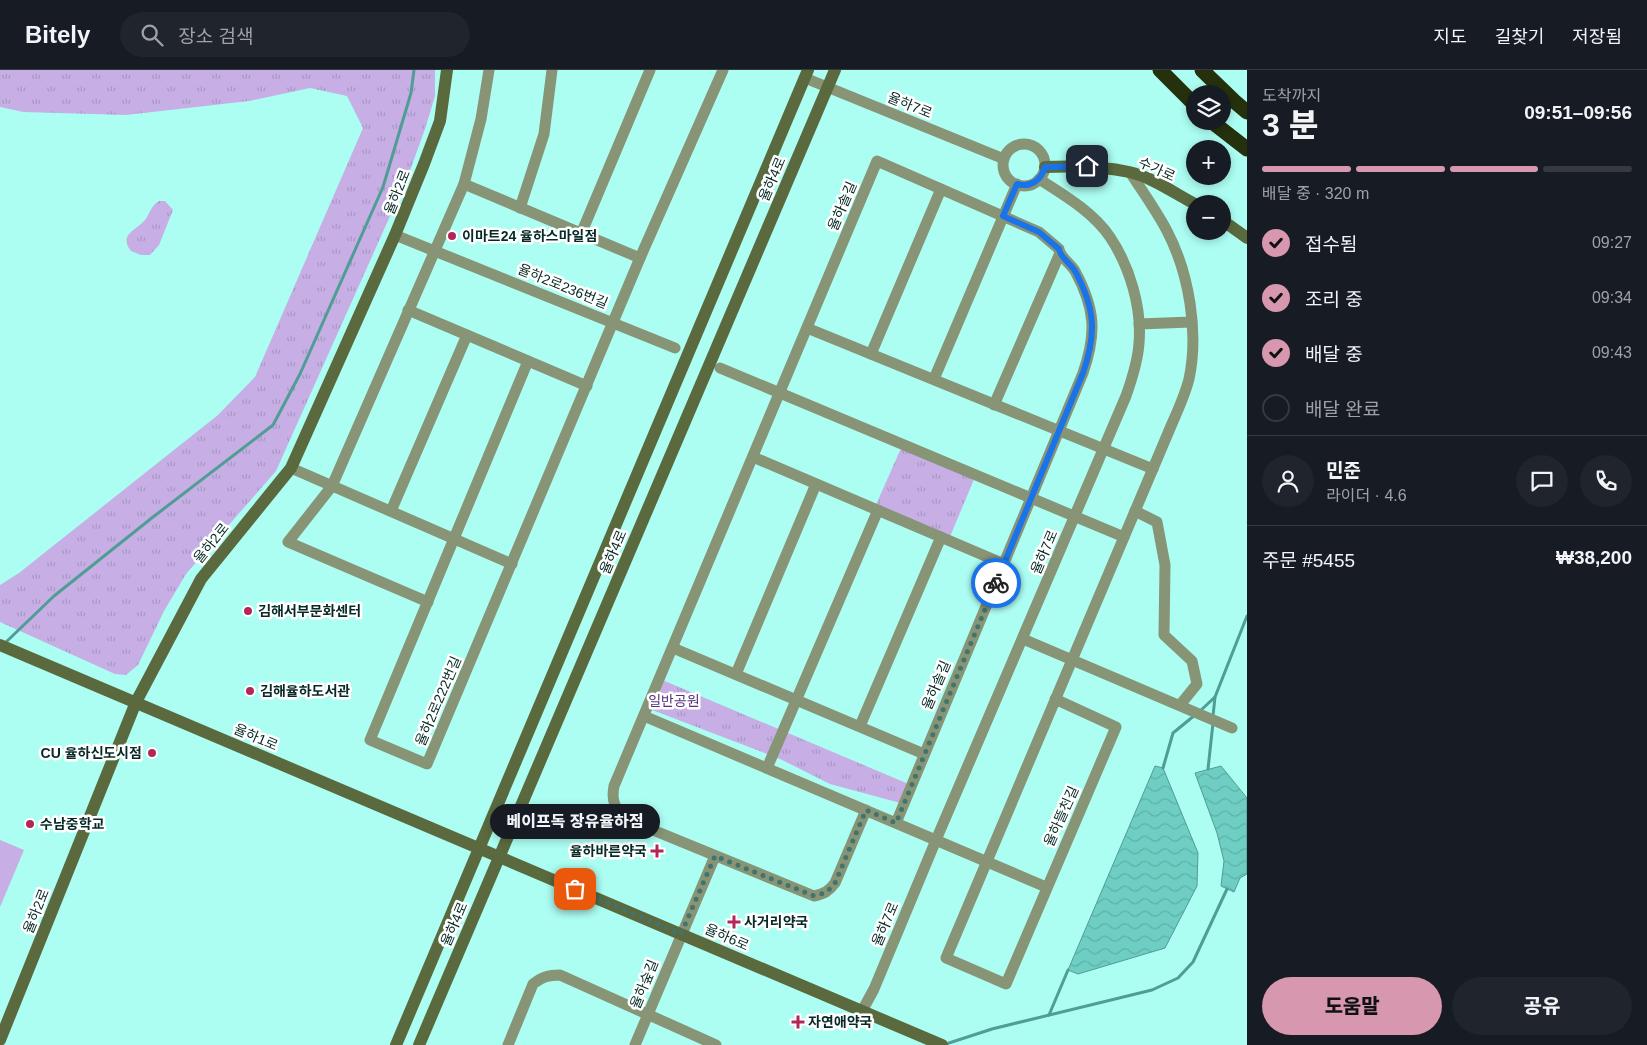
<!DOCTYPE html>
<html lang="ko">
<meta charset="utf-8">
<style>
body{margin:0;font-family:Arial,"Noto Sans KR",sans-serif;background:#20242c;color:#f1f3f6;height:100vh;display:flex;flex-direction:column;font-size:19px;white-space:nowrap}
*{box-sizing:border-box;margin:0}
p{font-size:16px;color:#9ea1a6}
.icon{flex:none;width:28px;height:28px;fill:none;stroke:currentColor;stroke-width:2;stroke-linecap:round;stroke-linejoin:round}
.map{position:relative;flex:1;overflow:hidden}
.details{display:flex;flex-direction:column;background:#171b24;width:400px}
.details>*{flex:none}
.buttons{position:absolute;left:1186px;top:15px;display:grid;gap:10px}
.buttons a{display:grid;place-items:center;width:45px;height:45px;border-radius:50%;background:#171b24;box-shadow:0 2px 8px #0003;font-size:25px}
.pin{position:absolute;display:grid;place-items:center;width:42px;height:42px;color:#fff;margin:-21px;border-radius:10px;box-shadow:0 2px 8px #0006}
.courier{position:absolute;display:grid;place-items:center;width:50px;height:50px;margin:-25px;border:4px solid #1a73e8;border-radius:50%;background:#fff;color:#222;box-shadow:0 1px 6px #0007}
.bubble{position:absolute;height:35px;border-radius:18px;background:#171b24;box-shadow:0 2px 8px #0003;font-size:16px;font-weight:800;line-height:35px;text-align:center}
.overview em{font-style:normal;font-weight:800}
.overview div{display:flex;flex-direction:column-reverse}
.overview{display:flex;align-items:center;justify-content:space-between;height:85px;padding:0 15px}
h1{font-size:32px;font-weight:800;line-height:38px}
.bar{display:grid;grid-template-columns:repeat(4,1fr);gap:8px 5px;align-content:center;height:60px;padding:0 15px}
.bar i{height:6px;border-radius:4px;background:#363941}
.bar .on{background:#d697af}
.bar p{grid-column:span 4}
.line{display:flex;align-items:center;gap:12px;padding:0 15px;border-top:1px solid #363941}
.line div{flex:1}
.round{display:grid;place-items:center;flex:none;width:52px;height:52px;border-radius:26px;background:#20242c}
ol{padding:0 15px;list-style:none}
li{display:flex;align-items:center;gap:15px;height:55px}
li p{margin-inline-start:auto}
li .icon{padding:5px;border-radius:50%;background:#d697af;color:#111;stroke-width:4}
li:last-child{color:#9ea1a6}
li i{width:28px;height:28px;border:2px solid #363941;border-radius:50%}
.cta{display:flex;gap:10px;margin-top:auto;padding:10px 15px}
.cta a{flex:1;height:58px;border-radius:30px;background:#d697af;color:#111;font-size:20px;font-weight:800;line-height:58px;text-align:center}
.cta a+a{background:#20242c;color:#f1f3f6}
header{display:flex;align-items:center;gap:30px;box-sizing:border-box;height:70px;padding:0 25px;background:#171b24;border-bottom:1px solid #363941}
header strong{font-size:24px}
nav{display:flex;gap:28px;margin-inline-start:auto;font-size:18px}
.search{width:350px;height:45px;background:#20242c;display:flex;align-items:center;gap:12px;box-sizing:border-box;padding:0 18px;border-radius:28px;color:#9ea1a6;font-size:19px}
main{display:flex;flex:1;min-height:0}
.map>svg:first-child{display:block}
</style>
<header>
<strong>Bitely</strong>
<div class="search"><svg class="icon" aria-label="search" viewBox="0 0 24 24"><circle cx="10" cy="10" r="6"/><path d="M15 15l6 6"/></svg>장소 검색</div>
<nav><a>지도</a><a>길찾기</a><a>저장됨</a></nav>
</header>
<main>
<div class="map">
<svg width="1247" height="975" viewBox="0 0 1247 975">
<defs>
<pattern id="grass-tufts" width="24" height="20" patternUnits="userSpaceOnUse" patternTransform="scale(1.25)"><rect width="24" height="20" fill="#c7afe5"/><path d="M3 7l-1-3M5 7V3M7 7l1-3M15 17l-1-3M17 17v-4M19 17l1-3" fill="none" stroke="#a997c4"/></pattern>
<pattern id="water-waves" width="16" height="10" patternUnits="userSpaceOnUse" patternTransform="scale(1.25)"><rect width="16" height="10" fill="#6ecec3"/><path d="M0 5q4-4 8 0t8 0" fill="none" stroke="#5eb1a7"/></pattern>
</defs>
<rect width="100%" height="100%" fill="#acfdf2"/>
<g fill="url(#grass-tufts)">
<polygon points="0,0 435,0 435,26 425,59 408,106 276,401 186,504 164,541 138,595 126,605 115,604 0,552 0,515 19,503 218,345 255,307 363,58 347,26 310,18 249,31 126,45 24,42 0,37"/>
<path d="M159,131H165L173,140L159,175L150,185H141L131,181C118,164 137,160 145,150C150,143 151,136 159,131Z"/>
<polygon points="902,376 975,407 949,469 875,437"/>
<polygon points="660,609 911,715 904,734 830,714 780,689 647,638"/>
</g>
<polygon fill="#c7afe5" points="0,770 24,780 0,837"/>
<g fill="url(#water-waves)" stroke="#4f9d94">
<polygon points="1155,696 1163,698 1198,783 1197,816 1165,878 1078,904 1068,900"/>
<polygon points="1221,696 1247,728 1247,804 1240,808 1234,822 1221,816 1224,791 1217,763 1195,703"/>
</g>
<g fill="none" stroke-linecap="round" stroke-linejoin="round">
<g stroke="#4f9d94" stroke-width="3">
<polyline points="4,574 54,526 153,447 273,355 300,304 383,117 411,23 414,0"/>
<polyline points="1200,641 1215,627"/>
<polyline points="1213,646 1215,627 1247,546"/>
<polyline points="1163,698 1173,663 1195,645"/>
<polyline points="1208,699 1213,653"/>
<polyline points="1049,945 1068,900"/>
<polyline points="946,974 992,959 1152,920 1178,908 1193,892 1227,819"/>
</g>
<g stroke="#889476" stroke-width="11">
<polyline points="805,8 1004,89"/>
<circle cx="1024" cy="95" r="21"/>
<polyline points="464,114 640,188"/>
<polyline points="520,138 544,64 552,0"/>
<polyline points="581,164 650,0"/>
<polyline points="395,165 675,278"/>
<polyline points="408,240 587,316"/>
<polyline points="1139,254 1191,252"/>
<polyline points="807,258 1153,399"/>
<polyline points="871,284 941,119"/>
<polyline points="528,291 370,670 427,694 640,188 723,0"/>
<polyline points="720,298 1124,467"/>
<polyline points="934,309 1017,114"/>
<polyline points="994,335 1060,183"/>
<polyline points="753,387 1004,494"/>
<polyline points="291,398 512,494"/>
<polyline points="391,441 467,265"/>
<polyline points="1135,441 1157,452 1165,495 1164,565 1192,591 1197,614 1180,635"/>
<polyline points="428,532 288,472 332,416 464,114 481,49 489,0"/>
<polyline points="1023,569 1232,658"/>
<polyline points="673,578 924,684"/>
<polyline points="736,604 816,414"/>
<path d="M1055,629L1116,657L1006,914L946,888L1171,356C1178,340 1185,325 1189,309C1199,262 1189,203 1167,161C1156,140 1142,121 1130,102"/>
<polyline points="644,646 1046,817"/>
<polyline points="860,656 941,467"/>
<polyline points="767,698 878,440"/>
<path d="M866,740L835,813C829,821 824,824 814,826L626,749C615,738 611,732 614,716L877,91L1039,162L1059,179C1060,187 1070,193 1075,201C1095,238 1097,263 1083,303L896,753"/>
<path d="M862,941L874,919L936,770L1126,326C1132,309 1138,291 1139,273C1142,238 1130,197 1110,167C1093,142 1064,125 1039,109"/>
<path d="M508,975L533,914C542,907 548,905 560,905L716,975"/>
<polyline points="635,975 715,786"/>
</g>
<g stroke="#5a6a3e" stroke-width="12">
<path d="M1045,97C1073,96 1101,96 1129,102C1152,107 1174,123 1195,134"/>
<polyline points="1222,150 1247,168"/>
<polyline points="0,575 942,975"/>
<polyline points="0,970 136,632 201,509 291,398 395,165 424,94 440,51 447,0"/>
<polyline points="396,975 808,0"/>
<polyline points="419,975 835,0"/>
</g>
<g stroke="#25310c" stroke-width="15">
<polyline points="1160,0 1195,35"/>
<polyline points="1202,0 1234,31 1247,42"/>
<polyline points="1211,51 1247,79"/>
</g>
</g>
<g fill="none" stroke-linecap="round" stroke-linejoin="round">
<path stroke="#41746d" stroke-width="5" stroke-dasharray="0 9" d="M575,819L681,864L715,786L814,826C824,824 829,821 835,813L866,740L896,753L996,513"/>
<path stroke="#1a73e8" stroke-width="6" d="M996,513L1083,303C1097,263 1095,238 1075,201C1070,193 1060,187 1059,179L1039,162L1003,146L1017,114C1031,118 1041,110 1045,97L1087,96"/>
</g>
<g fill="#b42658" stroke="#fff" stroke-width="2">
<circle cx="452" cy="166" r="5"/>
<circle cx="248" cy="541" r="5"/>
<circle cx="250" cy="621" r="5"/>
<circle cx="152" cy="683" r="5"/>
<circle cx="30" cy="754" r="5"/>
<path d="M654.5 773.5h5v5h5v5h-5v5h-5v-5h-5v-5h5z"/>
<path d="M731.5 844.5h5v5h5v5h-5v5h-5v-5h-5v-5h5z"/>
<path d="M795.5 944.5h5v5h5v5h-5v5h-5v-5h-5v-5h5z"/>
</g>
<g text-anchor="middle" stroke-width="5" stroke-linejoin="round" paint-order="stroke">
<g font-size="14" fill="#072a26" stroke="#fff">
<text transform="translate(910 35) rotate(22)" y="5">율하7로</text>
<text transform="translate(1157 99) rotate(24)" y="5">수가로</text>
<text transform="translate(772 109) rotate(-67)" y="5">율하4로</text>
<text transform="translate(397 122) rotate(-68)" y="5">율하2로</text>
<text transform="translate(842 136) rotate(-67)" y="5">율하솔길</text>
<text transform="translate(563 216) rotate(22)" y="5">율하2로236번길</text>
<text transform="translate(211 473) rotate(-51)" y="5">율하2로</text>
<text transform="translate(613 482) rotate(-67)" y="5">율하4로</text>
<text transform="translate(1044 482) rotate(-67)" y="5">율하7로</text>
<text transform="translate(936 615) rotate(-67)" y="5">율하솔길</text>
<text transform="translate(438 631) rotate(-67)" y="5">율하2로222번길</text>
<text transform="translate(256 667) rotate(23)" y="5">율하1로</text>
<text transform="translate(1061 746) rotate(-66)" y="5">율하뜰천길</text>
<text transform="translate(36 841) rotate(-68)" y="5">율하2로</text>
<text transform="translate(454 854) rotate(-67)" y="5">율하4로</text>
<text transform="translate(885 854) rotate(-67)" y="5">율하7로</text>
<text transform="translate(727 867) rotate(23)" y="5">율하6로</text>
<text transform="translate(644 914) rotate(-68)" y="5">율하숲길</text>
</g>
<g font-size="14" font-weight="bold" fill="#072a26" stroke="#fff" text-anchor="start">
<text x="462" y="171">이마트24 율하스마일점</text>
<text x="258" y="546">김해서부문화센터</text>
<text x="260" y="626">김해율하도서관</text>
<text x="142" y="688" text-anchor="end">CU 율하신도시점</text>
<text x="40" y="759">수남중학교</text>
<text x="647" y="786" text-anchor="end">율하바른약국</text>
<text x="744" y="857">사거리약국</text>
<text x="808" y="957">자연애약국</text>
</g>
<g font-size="14" fill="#58327b" stroke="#fff">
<text x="674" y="636">일반공원</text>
</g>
</g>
</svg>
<div class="buttons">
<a><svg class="icon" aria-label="layers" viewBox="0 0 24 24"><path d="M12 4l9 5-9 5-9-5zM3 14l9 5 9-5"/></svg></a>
<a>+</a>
<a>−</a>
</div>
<div class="pin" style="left:575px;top:819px;background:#ea580c"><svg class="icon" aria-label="bag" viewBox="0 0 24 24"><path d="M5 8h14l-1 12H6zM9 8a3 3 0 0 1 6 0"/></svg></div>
<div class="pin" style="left:1087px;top:96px;background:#1f2937"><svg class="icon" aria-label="home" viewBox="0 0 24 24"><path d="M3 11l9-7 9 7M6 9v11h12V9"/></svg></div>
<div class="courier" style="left:996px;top:513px"><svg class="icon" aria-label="bike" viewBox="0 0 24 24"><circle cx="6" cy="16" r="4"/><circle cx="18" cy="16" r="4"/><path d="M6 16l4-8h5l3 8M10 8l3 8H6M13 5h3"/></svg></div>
<div class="bubble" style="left:490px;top:734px;width:170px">베이프독 장유율하점</div>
</div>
<section class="details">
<div class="overview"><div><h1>3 분</h1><p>도착까지</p></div><em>09:51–09:56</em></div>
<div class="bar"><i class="on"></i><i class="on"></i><i class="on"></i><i></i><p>배달 중 · 320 m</p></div>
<ol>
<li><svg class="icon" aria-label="check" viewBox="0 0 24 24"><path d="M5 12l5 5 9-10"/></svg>접수됨<p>09:27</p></li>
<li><svg class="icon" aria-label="check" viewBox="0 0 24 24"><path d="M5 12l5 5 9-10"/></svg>조리 중<p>09:34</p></li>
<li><svg class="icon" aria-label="check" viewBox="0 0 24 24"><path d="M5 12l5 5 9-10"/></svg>배달 중<p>09:43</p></li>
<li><i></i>배달 완료</li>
</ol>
<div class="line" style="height:90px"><a class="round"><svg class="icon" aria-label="person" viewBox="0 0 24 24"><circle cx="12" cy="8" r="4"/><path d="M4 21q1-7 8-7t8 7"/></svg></a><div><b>민준</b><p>라이더 · 4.6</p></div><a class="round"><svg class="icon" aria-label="chat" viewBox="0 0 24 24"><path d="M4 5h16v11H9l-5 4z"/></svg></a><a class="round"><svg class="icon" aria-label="phone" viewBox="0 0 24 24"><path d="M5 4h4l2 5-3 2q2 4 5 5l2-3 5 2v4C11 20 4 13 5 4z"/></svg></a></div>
<div class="line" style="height:65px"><div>주문 #5455</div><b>₩38,200</b></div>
<div class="cta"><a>도움말</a><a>공유</a></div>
</section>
</main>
